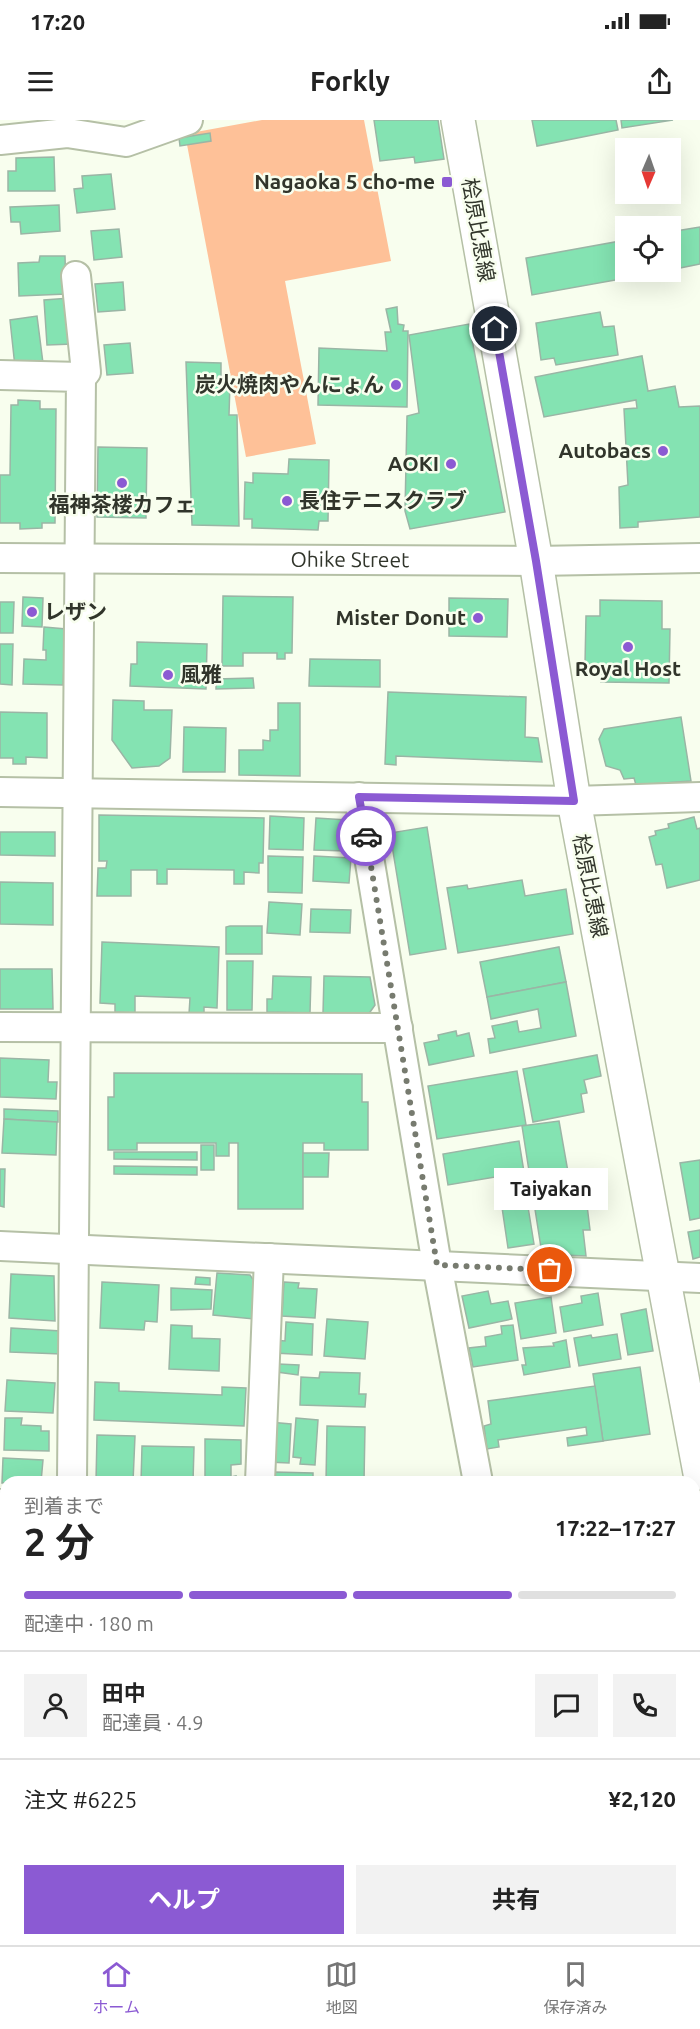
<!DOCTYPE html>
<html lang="ja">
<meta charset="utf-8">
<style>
body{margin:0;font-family:Ubuntu,"Noto Sans JP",sans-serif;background:#f2f2f2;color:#222;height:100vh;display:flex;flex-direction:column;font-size:22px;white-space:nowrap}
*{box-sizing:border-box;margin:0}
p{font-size:20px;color:#767676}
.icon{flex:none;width:33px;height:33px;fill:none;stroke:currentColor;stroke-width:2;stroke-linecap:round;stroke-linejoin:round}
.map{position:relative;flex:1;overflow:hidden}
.panel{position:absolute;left:0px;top:1356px;width:700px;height:470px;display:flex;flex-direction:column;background:#fff;border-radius:18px 18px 0 0;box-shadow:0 6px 24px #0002}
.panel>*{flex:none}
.needle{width:39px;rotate:182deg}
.fabs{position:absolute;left:615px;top:18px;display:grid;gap:12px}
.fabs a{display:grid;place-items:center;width:66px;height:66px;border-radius:0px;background:#fff;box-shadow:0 6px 24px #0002;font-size:30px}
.pin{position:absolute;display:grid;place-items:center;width:51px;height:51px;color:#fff;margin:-26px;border:3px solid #fff;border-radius:50%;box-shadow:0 2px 6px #0007}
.courier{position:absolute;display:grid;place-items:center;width:60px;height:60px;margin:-30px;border:4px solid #8b5ad3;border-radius:50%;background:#fff;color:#222;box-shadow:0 2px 8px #0007}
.bubble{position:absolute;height:42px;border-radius:0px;background:#fff;box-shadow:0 6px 24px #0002;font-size:20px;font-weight:700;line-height:42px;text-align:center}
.headline em{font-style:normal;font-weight:700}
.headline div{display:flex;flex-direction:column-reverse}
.headline{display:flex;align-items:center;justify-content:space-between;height:102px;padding:0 24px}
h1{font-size:39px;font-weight:700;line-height:45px}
.bar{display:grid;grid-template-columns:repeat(4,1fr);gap:9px 6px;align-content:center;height:72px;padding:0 24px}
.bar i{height:8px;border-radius:4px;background:#e0e0e0}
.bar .selected{background:#8b5ad3}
.bar p{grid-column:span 4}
.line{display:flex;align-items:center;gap:15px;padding:0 24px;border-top:2px solid #e0e0e0}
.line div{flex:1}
.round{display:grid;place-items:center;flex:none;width:63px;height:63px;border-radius:0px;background:#f2f2f2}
.primary-button{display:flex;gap:12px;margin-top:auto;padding:12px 24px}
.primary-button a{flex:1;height:69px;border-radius:0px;background:#8b5ad3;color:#fff;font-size:24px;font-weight:700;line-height:69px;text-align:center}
.primary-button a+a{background:#f2f2f2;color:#222}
.status{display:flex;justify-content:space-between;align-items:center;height:42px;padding:0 30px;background:#fff;direction:ltr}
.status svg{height:16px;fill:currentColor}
header{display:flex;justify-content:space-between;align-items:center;height:78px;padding:0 24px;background:#fff;font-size:27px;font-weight:700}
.tab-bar{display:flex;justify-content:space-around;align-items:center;height:84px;border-top:2px solid #e0e0e0;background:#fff;font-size:16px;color:#767676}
.tab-bar a{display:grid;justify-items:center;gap:3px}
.tab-bar .selected{color:#8b5ad3}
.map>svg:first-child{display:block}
</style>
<div class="status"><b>17:20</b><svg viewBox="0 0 49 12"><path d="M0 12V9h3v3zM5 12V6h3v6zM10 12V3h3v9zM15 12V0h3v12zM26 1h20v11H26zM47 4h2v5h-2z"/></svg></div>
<header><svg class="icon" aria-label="menu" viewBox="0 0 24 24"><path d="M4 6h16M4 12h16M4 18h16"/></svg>Forkly<svg class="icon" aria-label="share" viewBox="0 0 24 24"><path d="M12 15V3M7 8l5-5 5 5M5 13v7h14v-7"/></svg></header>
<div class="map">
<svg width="700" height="1825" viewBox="0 0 700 1825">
<rect width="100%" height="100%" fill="#f8feee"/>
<polygon fill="#fec198" points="262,0 364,0 391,141 285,161 316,324 246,337 185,14"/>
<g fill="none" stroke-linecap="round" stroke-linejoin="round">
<g stroke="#52afab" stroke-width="8">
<polyline points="0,1507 6,1508"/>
<polyline points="312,1820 313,1825"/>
</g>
</g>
<g fill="#84e3b2" stroke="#9ab5a5" stroke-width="1.5">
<polygon points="374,0 438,0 444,39 415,43 414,37 380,41"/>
<polygon points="532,0 616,0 618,10 537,26"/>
<polygon points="621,0 673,0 622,8"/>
<polygon points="210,13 211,21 180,26 179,18"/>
<polygon points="54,37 55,71 8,71 8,51 16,51 16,38"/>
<polygon points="111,54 115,89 77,93 74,69 83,68 82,56"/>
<polygon points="59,85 60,111 21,114 20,102 11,102 10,87"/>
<polygon points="700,107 700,144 670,150 670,112"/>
<polygon points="119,109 122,137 94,140 91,111"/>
<polygon points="626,120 626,152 660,152 532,175 526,138"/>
<polygon points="40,136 65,136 66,174 19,176 18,143 39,142"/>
<polygon points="123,162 125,190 98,192 95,164"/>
<polygon points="70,178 73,224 47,225 44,180"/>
<polygon points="397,187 398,204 404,205 403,211 408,211 407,287 318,285 319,228 387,231 385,212 391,212 386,189"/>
<polygon points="600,192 603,207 614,206 618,235 556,245 554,238 541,240 536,203"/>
<polygon points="37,196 43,243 15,247 10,200"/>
<polygon points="469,204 505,392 410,409 405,391 407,296 419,293 409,215"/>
<polygon points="130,223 133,253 107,255 104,225"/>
<polygon points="642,236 648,271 675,266 679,287 700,286 700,397 638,402 638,407 620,408 619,367 628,365 624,289 637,288 636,280 544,297 535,257"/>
<polygon points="186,242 221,243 221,263 230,263 229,295 237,295 239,406 192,405"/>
<polygon points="18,280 40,281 40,289 56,289 55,403 42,403 42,408 20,409 20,403 0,403 0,355 10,355 11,285 18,285"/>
<polygon points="98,327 147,328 146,398 97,397"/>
<polygon points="289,339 329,340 328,401 319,401 318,410 252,408 252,399 244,399 245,362 253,363 253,353 288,354"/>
<polygon points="223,476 293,477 292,533 285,533 285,539 277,539 277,533 243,533 243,546 222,546"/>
<polygon points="23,477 43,478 42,507 22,506"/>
<polygon points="449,478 508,479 507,517 449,516"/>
<polygon points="600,480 662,481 662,509 670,509 669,563 601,562 601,545 585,544 586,496 600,496"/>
<polygon points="0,482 14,482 13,513 0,513"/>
<polygon points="44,507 66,509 63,565 23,564 24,539 46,540 46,530 43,530"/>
<polygon points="137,522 207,524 206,569 130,566 131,544 137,544"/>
<polygon points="0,524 13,524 12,565 0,564"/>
<polygon points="310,539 380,540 380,567 309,566"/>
<polygon points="253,558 254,568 216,569 216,559"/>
<polygon points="388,572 526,577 525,617 538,618 542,642 396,636 396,645 385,644"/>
<polygon points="113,580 144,581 144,590 172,590 170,638 159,646 132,648 112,620"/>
<polygon points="278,583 300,583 300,656 239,655 239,630 263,630 263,620 270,621 270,610 278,610"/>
<polygon points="0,592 47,593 47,638 26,637 26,644 13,644 13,638 0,638"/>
<polygon points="681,597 691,661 636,665 634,658 624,659 620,650 606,646 599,619 604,609"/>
<polygon points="184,607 226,608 225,652 183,652"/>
<polygon points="99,695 264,698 263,743 259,743 259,753 244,752 244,764 234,764 234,750 167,749 167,764 157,764 157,750 131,750 131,776 97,776 98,748 106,748 107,741 99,741"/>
<polygon points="270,696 304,698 303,730 269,729"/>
<polygon points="694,697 697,709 700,708 700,760 667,768 662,744 656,745 649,717 656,715 655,711 669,708 668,704"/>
<polygon points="316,698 347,700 346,731 314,730"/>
<polygon points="427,707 446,829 410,835 390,713"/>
<polygon points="0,712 55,712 55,736 0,735"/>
<polygon points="268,736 303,737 302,773 268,772"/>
<polygon points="314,736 351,738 349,763 313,761"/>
<polygon points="522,760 525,776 566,769 573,814 458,833 447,768 467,765 468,769"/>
<polygon points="0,762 53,763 53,805 0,804"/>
<polygon points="269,782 302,784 300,815 267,813"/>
<polygon points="311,789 351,790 350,813 310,812"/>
<polygon points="230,806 262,806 262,834 226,834 226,807"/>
<polygon points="102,822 219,827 217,888 204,887 204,895 189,894 190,878 135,876 135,893 115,892 115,884 100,883"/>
<polygon points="559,827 566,862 487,877 480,842"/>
<polygon points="227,841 253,841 252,890 227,890"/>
<polygon points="0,849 52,849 53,889 0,889"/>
<polygon points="273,856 311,857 310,893 267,892 267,879 272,879"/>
<polygon points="324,856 370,857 375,885 368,895 323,893"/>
<polygon points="566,862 576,916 490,933 488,919 495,918 492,906 517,901 519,912 541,908 538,889 491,899 487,877"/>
<polygon points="456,911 457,916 469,913 474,936 429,945 424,923 439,920 438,915"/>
<polygon points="597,935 601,956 584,960 587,973 581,974 584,992 533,1002 523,949"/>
<polygon points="0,938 49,940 48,962 57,962 56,979 0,977"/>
<polygon points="517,951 526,1005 437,1019 428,966"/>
<polygon points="114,953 362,954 362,982 368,982 368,1030 324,1030 324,1023 303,1023 303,1089 238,1089 238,1023 229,1023 229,1036 216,1036 216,1023 137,1023 137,1030 108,1030 108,977 114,977"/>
<polygon points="4,989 58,991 58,1002 4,999"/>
<polygon points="4,999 57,1002 56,1035 2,1033"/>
<polygon points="559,1001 571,1069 579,1068 581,1086 587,1085 590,1110 583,1110 586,1136 542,1134 522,1006"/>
<polygon points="519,1021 524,1052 448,1065 443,1034"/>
<rect x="201" y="1025" width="13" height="25"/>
<polygon points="114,1032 197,1032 197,1040 114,1039"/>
<polygon points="303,1033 329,1033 328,1057 303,1057"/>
<polygon points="700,1040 700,1098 690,1100 680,1043"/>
<polygon points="114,1046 197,1047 197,1055 114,1054"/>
<polygon points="0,1049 5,1049 4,1087 0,1086"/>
<polygon points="524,1062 534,1124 508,1128 499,1067"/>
<polygon points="700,1110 700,1137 693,1139 688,1112"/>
<polygon points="217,1153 250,1155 256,1164 254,1199 213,1195"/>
<polygon points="11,1154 54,1156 55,1201 9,1198"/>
<polygon points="196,1157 210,1158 210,1165 195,1164"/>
<polygon points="102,1162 159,1165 157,1202 145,1201 144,1210 100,1208"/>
<polygon points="284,1162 299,1163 298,1168 317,1169 315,1198 282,1196"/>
<polygon points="171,1168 212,1170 211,1189 171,1190"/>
<polygon points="488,1171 491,1184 508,1181 512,1199 469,1208 462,1176"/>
<polygon points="598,1173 603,1205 564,1212 560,1187 582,1183 581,1176"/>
<polygon points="551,1177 556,1213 521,1219 515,1183"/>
<polygon points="646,1189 653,1231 628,1235 621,1194"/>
<polygon points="327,1199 368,1202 365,1239 324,1236"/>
<polygon points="286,1202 313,1204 312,1235 274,1233 274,1220 285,1221"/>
<polygon points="171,1205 192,1206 192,1218 220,1219 219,1251 169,1249"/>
<polygon points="513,1205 518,1240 473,1247 469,1228 486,1226 485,1217 502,1214 501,1206"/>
<polygon points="11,1208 61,1211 61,1234 10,1232"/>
<polygon points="617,1214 621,1239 579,1246 574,1218 591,1215 592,1218"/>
<polygon points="566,1220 570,1247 524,1255 522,1245 526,1245 523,1228 554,1226 553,1223"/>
<polygon points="278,1244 299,1245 298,1255 277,1252"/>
<polygon points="640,1247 650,1314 603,1321 593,1254"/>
<polygon points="320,1252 360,1253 359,1274 366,1274 365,1287 300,1285 301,1257 319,1258"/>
<polygon points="7,1260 55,1263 53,1293 5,1291"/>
<polygon points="95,1262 119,1263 119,1271 222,1275 222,1267 246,1268 244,1306 94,1300"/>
<polygon points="595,1266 603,1321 568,1326 567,1318 587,1315 586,1307 498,1320 499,1327 487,1329 484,1306 491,1304 488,1281"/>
<polygon points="5,1298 22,1298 21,1305 41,1306 41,1311 49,1311 49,1331 4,1330"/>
<polygon points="296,1298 318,1300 315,1345 300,1344 301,1338 293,1337"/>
<polygon points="269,1302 291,1304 289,1343 267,1342"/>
<polygon points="327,1306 365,1307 364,1362 326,1362"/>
<polygon points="97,1315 135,1316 133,1362 96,1362"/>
<polygon points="205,1319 241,1320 241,1344 231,1345 231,1357 236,1356 236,1362 205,1362"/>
<polygon points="142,1326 194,1327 193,1362 141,1362"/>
<polygon points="3,1338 43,1340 41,1362 2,1363"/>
<polygon points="274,1352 313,1353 313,1362 274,1362"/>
<polygon points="0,1439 6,1440 6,1486 0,1485"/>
<polygon points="0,1525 6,1526 6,1559 0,1559"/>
<polygon points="0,1575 6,1576 6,1607 0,1607"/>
<polygon points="3,1677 6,1677 6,1728 2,1728"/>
<rect x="694" y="1721" width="6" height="37"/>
<rect x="0" y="1740" width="6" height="30"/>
<polygon points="694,1781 700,1781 700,1825 685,1825 685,1820 694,1820"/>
<rect x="0" y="1790" width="6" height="28"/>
<rect x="96" y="1820" width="45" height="5"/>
<rect x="573" y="1820" width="88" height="5"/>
</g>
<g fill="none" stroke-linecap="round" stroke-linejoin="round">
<g stroke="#b5c0a6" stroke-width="32">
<g id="minor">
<polyline points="0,20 67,13 126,22 188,0"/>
<polyline points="76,156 86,252 81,257"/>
<polyline points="0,255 81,257 72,1362"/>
<path id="s1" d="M0,438L536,441L700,438"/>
<polyline points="0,672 574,681 700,677"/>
<polyline points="359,677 437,1145 478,1362"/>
<polyline points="0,907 398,908"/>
<polyline points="0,1126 700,1158"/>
<polyline points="260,1362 269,1138"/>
<polyline points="0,1384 6,1384"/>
<polyline points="694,1477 700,1478"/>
<polyline points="0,1633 6,1633"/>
<polyline points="553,1820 554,1825"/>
<polyline points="72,1825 72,1820"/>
</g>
</g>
<g stroke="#b5c0a6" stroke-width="36">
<polyline id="major" points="458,0 536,441 574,681 700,1353"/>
</g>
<use href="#minor" stroke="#fff" stroke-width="28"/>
<use href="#major" stroke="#fff" stroke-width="33"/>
</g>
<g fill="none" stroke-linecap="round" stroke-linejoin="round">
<polyline stroke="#777b6f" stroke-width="6" stroke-dasharray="0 10.8" points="366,716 437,1145 550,1150"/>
<polyline stroke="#8b5ad3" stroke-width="8" points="366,716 359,677 574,681 536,441 495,209"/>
</g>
<g fill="#8b5ad3" stroke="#f8feee" stroke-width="2">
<rect x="441" y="56" width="12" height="12" rx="3"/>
<circle cx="396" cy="265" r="6"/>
<circle cx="663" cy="331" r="6"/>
<circle cx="451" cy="344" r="6"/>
<circle cx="122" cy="363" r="6"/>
<circle cx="287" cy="381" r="6"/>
<circle cx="32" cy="492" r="6"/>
<circle cx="478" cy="498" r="6"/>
<circle cx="628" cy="527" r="6"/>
<circle cx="168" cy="555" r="6"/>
</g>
<g text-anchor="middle" stroke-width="5" stroke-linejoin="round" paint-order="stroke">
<g font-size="21" font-weight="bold" fill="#31352b" stroke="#f8feee" text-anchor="end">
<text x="435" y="69">Nagaoka 5 cho-me</text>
<text x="384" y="272">炭火焼肉やんにょん</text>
<text x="651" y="338">Autobacs</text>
<text x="439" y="351">AOKI</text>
<text x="299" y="388" text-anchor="start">長住テニスクラブ</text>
<text x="122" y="392" text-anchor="middle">福神茶楼カフェ</text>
<text x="44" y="499" text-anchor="start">レザン</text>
<text x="466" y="505">Mister Donut</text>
<text x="628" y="556" text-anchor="middle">Royal Host</text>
<text x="180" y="562" text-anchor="start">風雅</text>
</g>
<g font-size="21" fill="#31352b" stroke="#f8feee">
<text transform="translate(478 110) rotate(80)" y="7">桧原比恵線</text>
<text dy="7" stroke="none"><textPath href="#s1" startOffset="350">Ohike Street</textPath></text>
<text transform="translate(590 766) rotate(79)" y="7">桧原比恵線</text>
</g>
</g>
</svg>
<div class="fabs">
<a><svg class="needle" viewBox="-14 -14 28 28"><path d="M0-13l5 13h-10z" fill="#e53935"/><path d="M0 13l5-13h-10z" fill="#767676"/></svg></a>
<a><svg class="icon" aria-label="locate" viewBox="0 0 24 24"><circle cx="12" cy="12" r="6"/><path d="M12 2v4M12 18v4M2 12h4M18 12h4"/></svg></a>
</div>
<div class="pin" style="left:550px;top:1150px;background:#ea580c"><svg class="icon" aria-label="bag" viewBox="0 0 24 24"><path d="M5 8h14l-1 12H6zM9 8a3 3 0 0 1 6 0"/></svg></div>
<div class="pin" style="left:495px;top:209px;background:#1f2937"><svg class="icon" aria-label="home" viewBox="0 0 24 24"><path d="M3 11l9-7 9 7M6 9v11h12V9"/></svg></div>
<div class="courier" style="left:366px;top:716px"><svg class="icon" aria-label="car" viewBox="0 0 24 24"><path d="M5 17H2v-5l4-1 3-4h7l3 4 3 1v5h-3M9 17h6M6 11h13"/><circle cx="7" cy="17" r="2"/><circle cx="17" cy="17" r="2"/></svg></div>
<div class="bubble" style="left:494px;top:1048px;width:114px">Taiyakan</div>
<section class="panel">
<div class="headline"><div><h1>2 分</h1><p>到着まで</p></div><em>17:22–17:27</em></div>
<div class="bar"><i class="selected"></i><i class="selected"></i><i class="selected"></i><i></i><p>配達中 · 180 m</p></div>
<div class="line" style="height:108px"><a class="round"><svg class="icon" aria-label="person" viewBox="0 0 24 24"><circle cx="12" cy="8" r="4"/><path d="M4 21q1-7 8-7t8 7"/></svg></a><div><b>田中</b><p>配達員 · 4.9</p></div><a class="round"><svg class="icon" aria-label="chat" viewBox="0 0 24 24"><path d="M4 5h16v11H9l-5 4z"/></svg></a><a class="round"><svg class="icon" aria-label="phone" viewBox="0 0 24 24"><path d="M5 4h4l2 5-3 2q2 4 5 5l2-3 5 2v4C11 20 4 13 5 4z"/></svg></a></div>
<div class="line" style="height:78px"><div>注文 #6225</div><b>¥2,120</b></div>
<div class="primary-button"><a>ヘルプ</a><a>共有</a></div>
</section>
</div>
<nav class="tab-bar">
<a class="selected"><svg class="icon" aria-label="home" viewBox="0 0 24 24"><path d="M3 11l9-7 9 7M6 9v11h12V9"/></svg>ホーム</a>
<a><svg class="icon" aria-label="map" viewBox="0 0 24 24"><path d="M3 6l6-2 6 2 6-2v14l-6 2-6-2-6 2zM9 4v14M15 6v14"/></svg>地図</a>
<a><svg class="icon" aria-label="saved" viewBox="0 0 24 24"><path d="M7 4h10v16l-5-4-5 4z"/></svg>保存済み</a>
</nav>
